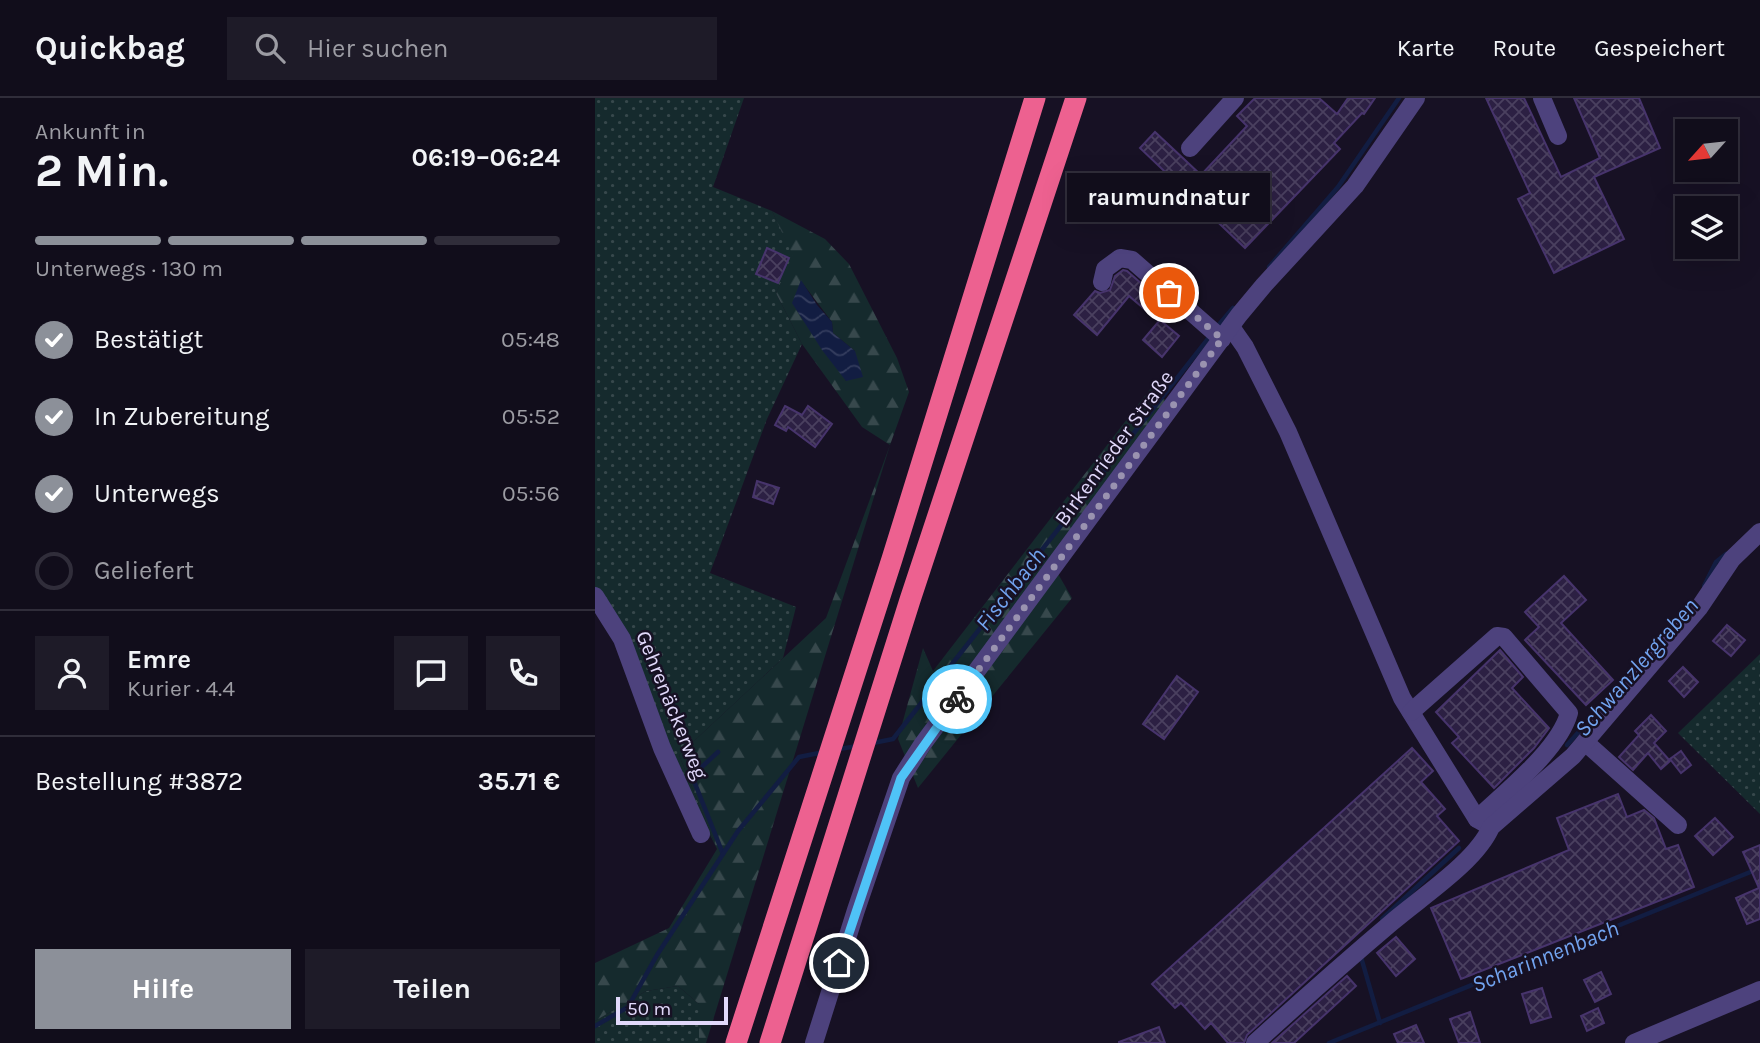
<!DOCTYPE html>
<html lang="de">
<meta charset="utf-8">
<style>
body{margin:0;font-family:Karla,sans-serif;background:#1e1b28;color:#f1f3f6;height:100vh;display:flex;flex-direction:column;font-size:26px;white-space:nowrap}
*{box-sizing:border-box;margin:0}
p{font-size:23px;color:#9c9ca3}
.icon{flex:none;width:38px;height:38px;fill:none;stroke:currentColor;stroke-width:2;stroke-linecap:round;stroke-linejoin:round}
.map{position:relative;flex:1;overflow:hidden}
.sheet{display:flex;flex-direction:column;background:#110d1b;width:595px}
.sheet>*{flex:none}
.needle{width:46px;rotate:243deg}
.fabs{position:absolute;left:1080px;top:21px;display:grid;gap:14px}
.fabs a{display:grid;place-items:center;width:63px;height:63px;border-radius:0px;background:#110d1b;box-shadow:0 7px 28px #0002,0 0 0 2px #302d3a;font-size:35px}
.scale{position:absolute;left:21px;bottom:18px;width:112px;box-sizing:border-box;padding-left:7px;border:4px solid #e1d9fb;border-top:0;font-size:19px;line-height:24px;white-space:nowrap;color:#e1d9fb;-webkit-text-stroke:5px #171124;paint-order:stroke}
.pin{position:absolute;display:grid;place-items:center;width:60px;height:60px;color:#fff;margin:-30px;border:4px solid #fff;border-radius:50%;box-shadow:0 2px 7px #0007}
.courier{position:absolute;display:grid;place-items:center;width:70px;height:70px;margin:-35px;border:5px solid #4fc3f7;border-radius:50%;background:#fff;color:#222;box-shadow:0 2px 9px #0007}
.bubble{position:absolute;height:49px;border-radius:0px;background:#110d1b;box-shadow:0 7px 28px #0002,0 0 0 2px #302d3a;font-size:23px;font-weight:700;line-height:49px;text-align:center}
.summary em{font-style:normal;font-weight:700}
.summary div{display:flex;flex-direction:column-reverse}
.summary{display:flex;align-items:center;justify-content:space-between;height:119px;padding:0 35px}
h1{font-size:46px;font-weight:700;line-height:52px}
.bar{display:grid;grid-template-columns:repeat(4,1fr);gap:10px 7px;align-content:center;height:84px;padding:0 35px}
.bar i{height:9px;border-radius:5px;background:#302d3a}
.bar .selected{background:#8c9099}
.bar p{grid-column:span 4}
.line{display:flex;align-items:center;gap:18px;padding:0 35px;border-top:2px solid #302d3a}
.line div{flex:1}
.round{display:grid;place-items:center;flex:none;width:74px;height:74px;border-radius:0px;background:#1e1b28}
ol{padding:0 35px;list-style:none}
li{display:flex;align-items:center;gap:21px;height:77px}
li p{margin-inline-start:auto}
li .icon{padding:7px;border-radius:50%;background:#8c9099;color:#fff;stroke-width:4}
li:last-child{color:#9c9ca3}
li i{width:38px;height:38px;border:4px solid #302d3a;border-radius:50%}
.primary-button{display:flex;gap:14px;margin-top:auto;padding:14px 35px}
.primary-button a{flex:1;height:80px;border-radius:0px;background:#8c9099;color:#fff;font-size:28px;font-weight:700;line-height:80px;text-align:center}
.primary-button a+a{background:#1e1b28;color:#f1f3f6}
header{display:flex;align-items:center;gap:42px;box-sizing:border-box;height:98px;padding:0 35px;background:#110d1b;border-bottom:2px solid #302d3a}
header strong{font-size:33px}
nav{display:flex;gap:38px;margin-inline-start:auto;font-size:24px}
.search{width:490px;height:63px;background:#1e1b28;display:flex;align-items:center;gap:18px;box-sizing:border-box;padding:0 24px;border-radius:0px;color:#9c9ca3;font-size:26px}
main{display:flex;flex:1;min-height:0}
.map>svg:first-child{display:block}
</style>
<header>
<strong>Quickbag</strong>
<div class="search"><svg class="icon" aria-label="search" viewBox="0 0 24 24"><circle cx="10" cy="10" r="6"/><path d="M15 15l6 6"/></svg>Hier suchen</div>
<nav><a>Karte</a><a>Route</a><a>Gespeichert</a></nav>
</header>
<main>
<section class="sheet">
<div class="summary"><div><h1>2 Min.</h1><p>Ankunft in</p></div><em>06:19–06:24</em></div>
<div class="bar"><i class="selected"></i><i class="selected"></i><i class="selected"></i><i></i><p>Unterwegs · 130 m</p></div>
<ol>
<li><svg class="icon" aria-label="check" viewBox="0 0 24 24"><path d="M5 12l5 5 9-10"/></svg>Bestätigt<p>05:48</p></li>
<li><svg class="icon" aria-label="check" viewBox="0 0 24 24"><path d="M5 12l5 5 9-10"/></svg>In Zubereitung<p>05:52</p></li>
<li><svg class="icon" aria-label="check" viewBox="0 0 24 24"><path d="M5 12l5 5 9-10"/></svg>Unterwegs<p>05:56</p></li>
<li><i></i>Geliefert</li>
</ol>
<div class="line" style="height:126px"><a class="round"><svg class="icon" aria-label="person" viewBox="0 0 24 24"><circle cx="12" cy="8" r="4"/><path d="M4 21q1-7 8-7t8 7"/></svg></a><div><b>Emre</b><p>Kurier · 4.4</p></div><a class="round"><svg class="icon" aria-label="chat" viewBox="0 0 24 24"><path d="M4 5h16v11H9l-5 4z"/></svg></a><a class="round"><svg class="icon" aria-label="phone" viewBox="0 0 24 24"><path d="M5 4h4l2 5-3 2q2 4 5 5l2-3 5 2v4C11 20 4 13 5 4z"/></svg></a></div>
<div class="line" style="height:91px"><div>Bestellung #3872</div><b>35.71 €</b></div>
<div class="primary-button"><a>Hilfe</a><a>Teilen</a></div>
</section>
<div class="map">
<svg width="1165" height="945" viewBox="0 0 1165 945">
<defs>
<pattern id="grass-dots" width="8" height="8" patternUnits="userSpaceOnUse" patternTransform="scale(1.75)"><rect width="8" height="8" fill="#152a2d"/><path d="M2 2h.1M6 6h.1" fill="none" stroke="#37484c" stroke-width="1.8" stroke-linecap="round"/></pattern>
<pattern id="forest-firs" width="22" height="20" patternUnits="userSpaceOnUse" patternTransform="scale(1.75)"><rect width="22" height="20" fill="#152a2d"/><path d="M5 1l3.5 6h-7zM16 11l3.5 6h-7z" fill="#37484c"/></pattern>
<pattern id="water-waves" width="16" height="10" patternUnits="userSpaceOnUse" patternTransform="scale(1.75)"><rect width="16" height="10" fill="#121d42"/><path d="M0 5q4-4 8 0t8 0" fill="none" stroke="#343d5e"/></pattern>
<pattern id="building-cross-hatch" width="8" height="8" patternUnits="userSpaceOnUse" patternTransform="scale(1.75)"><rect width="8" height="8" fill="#2c2043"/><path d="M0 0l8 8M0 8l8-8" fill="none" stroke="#4a405f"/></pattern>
</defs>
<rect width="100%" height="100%" fill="#171124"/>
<g fill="url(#grass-dots)">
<polygon points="0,0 149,0 118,89 177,113 199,158 181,195 207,246 172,321 115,475 201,509 188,560 84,657 122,751 70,647 0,491"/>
<polygon points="1165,556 1165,716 1083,635"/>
<polygon points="83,888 104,906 104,945 0,945 0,923 51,893"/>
</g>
<g fill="url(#forest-firs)" fill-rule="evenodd">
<path d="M177,113L230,141L254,166L302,260L314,294L295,347L111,945H104V906L83,888L51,893L0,923V865L74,830L122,751L84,657L231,520L295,347L267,329L207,246L181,195L198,158ZM206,183L237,224L238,235L260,253L251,283Z"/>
<polygon points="556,290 573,304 455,462 477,500 323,690 303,641 328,550 338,573"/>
</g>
<polygon fill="url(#water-waves)" points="206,182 222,207 237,224 238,235 260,253 268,279 251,283 227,252 197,205"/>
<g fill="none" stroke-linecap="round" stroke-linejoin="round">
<g stroke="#121d42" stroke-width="4.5">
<polyline points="674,169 743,89 804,0"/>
<polyline points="621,230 638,210"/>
<polyline points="1109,488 1121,464 1131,456"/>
<polyline points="278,645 298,641 616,237"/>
<polyline points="972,647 1046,565"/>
<polyline points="244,651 263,648"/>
<polyline points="123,654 97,678 128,756"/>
<polyline points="787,821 864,750"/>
<polyline points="766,859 785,925"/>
<polyline points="0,928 33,909 62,857 143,733 204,659 229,654"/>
<polyline points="734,945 1165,770"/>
</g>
</g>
<g fill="url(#building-cross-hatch)" stroke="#47346c" stroke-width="2">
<polygon points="660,0 724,0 742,16 753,0 780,0 769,16 767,15 739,45 745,51 650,150 545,50 560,34 606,77 652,28 642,18"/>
<polygon points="891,0 929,0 966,79 1005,60 979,0 1044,0 1065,50 999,79 1029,141 959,175 923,101 935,95"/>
<polygon points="172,150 194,160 183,185 161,176"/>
<polygon points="528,172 532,173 571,207 560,220 534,198 502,237 479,217 500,193 505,195 515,192 520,178"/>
<polygon points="565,222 584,238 567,259 548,242"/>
<polygon points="190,308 207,317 213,308 237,326 220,349 193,329 191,333 180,327"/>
<polygon points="162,383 184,390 178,406 158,399"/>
<polygon points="969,478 991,502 966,525 1018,582 991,607 930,542 944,529 930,514"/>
<polygon points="1132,527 1150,542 1136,558 1118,543"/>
<polygon points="905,552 928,579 917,590 954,630 939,650 899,690 857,645 864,639 841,614"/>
<polygon points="1088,569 1103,584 1089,599 1074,583"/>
<polygon points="582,578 603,594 569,641 548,626"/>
<polygon points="1056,617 1071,633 1059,645 1075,663 1066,671 1053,655 1038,672 1024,659 1044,637 1040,633"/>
<polygon points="817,650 838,673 826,684 850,711 842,718 864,743 652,937 649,945 633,945 616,925 610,931 586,905 580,910 557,886"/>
<polygon points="1086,653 1096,667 1086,675 1075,661"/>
<polygon points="1023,696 1032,719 1049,712 1059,720 1071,751 1083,747 1099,789 866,881 836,810 974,752 962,720"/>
<polygon points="1120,720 1138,739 1118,757 1100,738"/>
<polygon points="1165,747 1165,821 1152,826 1141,800 1164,790 1148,754"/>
<polygon points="801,839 820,861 801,878 782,855"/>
<polygon points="1006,874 1016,896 1000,904 989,882"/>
<polygon points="752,878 761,888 699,945 677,945"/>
<polygon points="947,890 956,919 936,925 927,896"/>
<polygon points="1003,910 1009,925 992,933 986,918"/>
<polygon points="875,914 885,945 864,945 855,921"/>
<polygon points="821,927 829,945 803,945 799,936"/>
<polygon points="564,929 570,945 524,945 524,944"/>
</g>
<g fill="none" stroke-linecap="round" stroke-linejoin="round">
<g stroke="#4d427d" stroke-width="18">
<polyline points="947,0 963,38"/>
<polyline points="595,50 640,0"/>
<polyline points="507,184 510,171 525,160 537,162 627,241"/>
<polyline points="636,229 650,249 693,334 807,600 882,721 896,729"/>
<polyline points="0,498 27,541 67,650 106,736"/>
<path d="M816,614L902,538L909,539L974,615C964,652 910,694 882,721"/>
<polyline points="990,644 1083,727"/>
<polyline points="219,945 261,812 306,680 327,647 644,217 669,187 760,88 821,0"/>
<path d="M660,945C705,904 750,864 796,825C826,799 881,764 896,729L978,658L1104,510L1137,461L1165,434"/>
<polyline points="1039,945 1165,892"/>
</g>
<g stroke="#ed6190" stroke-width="21">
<polyline points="141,945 297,461 440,0"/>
<polyline points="175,945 315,502 481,0"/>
</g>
</g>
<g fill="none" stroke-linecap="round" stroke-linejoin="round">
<polyline stroke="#9a93b0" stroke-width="7" stroke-dasharray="0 12.6" points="362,601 627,241 574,195"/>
<polyline stroke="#4fc3f7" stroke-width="9" points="244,865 306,680 362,601"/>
</g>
<g text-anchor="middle" stroke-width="5" stroke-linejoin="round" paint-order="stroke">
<g font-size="21" fill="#e1d9fb" stroke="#171124">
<text transform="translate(519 350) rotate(-54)" y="7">Birkenrieder Straße</text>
<text transform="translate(77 607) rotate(68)" y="7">Gehrenäckerweg</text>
</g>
<g font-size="23" font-style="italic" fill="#72a3ef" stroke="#171124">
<text transform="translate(415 491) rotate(-52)" y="8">Fischbach</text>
<text transform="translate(1041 569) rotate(-49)" y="8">Schwanzlergraben</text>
<text transform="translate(950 858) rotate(-22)" y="8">Scharinnenbach</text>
</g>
</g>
</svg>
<div class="fabs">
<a><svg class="needle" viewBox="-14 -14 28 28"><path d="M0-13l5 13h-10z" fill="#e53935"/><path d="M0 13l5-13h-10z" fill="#9c9ca3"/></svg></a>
<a><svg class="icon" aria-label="layers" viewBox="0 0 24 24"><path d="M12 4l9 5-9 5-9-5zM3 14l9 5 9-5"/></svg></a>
</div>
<div class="scale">50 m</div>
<div class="pin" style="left:574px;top:195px;background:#ea580c"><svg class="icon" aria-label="bag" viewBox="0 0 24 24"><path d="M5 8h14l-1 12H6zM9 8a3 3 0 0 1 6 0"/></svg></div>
<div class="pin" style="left:244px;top:865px;background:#1f2937"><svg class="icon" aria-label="home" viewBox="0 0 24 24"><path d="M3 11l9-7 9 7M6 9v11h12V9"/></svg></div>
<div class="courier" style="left:362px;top:601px"><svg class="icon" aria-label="bike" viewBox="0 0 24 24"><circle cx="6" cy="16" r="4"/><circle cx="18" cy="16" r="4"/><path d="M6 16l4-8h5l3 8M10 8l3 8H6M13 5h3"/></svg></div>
<div class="bubble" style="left:472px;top:75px;width:203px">raumundnatur</div>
</div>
</main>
